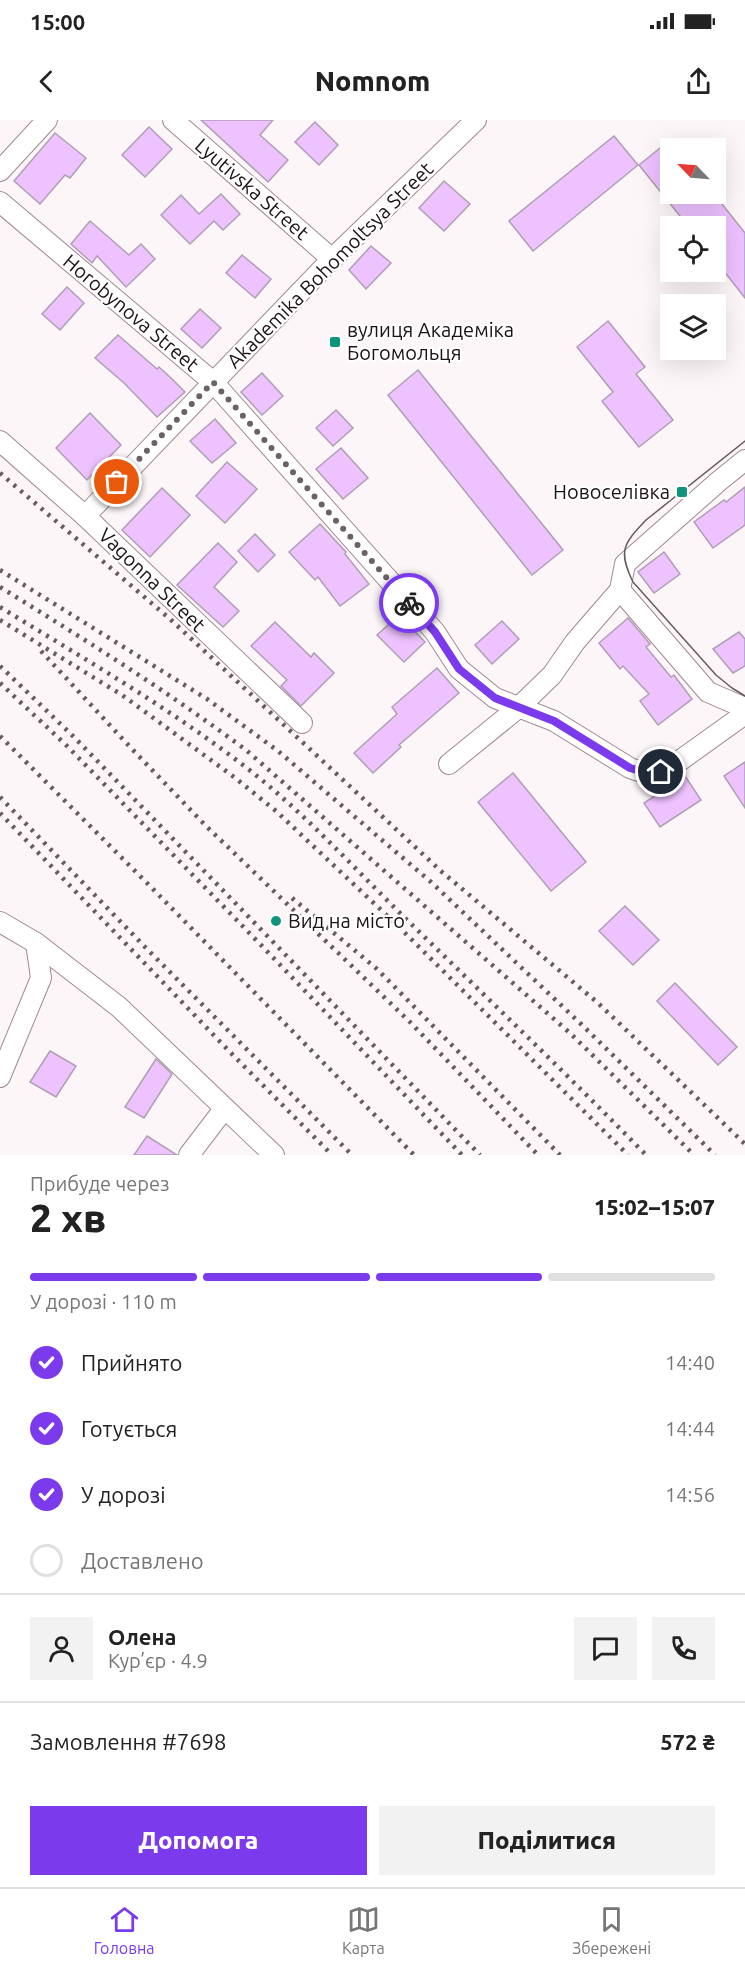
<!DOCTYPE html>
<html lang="uk">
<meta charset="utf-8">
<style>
body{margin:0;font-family:Ubuntu,sans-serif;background:#f2f2f2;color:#222;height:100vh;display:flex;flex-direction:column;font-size:22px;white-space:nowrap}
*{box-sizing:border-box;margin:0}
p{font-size:20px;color:#767676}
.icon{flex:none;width:33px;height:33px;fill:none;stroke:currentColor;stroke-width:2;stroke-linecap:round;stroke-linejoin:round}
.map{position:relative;height:1035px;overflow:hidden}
.details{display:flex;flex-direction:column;background:#fff;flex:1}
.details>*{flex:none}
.needle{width:39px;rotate:295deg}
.buttons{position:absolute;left:660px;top:18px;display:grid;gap:12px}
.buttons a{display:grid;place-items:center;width:66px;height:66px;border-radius:0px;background:#fff;box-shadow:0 6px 24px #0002;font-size:30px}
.pin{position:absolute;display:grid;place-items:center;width:51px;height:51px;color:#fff;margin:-26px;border:3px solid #fff;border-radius:50%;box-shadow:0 2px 6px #0007}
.courier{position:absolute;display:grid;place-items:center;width:60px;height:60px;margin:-30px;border:4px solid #7c3aed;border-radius:50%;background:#fff;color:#222;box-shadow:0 2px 8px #0007}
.head em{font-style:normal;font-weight:800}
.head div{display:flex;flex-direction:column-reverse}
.head{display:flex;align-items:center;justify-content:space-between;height:102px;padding:0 30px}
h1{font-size:39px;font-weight:800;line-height:45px}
.bar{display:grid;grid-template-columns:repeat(4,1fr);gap:9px 6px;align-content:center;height:72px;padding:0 30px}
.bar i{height:8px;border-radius:4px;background:#e0e0e0}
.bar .selected{background:#7c3aed}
.bar p{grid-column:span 4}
.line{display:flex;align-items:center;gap:15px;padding:0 30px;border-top:2px solid #e0e0e0}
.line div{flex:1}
.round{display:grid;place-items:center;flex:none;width:63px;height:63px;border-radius:0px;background:#f2f2f2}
ol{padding:0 30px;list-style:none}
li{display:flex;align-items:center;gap:18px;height:66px}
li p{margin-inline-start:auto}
li .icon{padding:6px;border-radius:50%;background:#7c3aed;color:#fff;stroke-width:4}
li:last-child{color:#767676}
li i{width:33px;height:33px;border:3px solid #e0e0e0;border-radius:50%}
.action{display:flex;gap:12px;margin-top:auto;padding:12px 30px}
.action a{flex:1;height:69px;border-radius:0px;background:#7c3aed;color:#fff;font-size:24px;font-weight:800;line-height:69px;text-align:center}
.action a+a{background:#f2f2f2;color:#222}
.status{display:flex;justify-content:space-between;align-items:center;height:42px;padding:0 30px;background:#fff;direction:ltr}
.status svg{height:16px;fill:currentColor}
header{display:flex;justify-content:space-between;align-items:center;height:78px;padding:0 30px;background:#fff;font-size:27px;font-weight:800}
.tab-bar{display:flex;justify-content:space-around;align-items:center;height:84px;border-top:2px solid #e0e0e0;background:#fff;font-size:16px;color:#767676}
.tab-bar a{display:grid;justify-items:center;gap:3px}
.tab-bar .selected{color:#7c3aed}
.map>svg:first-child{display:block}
</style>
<div class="status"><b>15:00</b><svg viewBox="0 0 49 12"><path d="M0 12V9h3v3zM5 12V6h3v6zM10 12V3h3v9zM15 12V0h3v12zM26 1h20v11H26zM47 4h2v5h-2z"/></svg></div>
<header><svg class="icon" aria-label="back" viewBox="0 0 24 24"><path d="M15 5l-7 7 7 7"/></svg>Nomnom<svg class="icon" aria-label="share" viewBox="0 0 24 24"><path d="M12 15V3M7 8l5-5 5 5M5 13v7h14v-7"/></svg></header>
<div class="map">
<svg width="745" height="1035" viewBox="0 0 745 1035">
<rect width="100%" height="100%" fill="#fcf6f8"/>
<g fill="#eec1ff" stroke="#af9fb5" stroke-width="1.5">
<polygon points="201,0 273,0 260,15 288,40 268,62"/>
<polygon points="315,2 338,25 319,45 295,22"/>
<polygon points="149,7 172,29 145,57 122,35"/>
<polygon points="55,13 86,38 70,58 65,55 40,84 14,61"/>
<polygon points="614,16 638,45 533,131 509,101"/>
<polygon points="670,20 670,74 714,74 745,113 745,178 716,141 716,106 688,106 639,45"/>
<polygon points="444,61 470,84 444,111 419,88"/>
<polygon points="221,74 240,94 223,110 214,101 190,124 161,95 181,75 199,94"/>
<polygon points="90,101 129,135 141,124 155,139 126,167 97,136 92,143 71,124"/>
<polygon points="371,126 391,143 366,169 349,150"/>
<polygon points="242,135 271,159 255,178 226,153"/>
<polygon points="67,167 84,183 60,210 42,194"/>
<polygon points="200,189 221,208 202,228 181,209"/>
<polygon points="608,201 645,247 636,254 673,300 639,327 602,281 613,272 577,227"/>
<polygon points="118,215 157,249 159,247 171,258 185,272 157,297 124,263 95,238"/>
<polygon points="418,250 563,430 532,455 388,275"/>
<polygon points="262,253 283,276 262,295 241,272"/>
<polygon points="336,290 353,308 333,326 316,308"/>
<polygon points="90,293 121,325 87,360 56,328"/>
<polygon points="215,299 236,323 212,343 190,321"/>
<polygon points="341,328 368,358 343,379 316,349"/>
<polygon points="227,342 257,369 225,403 196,376"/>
<polygon points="745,367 745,405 713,428 694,402 724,380 726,382"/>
<polygon points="162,368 190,395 150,437 122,410"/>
<polygon points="320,404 346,432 345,434 369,464 340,486 318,457 315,460 289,432"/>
<polygon points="255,414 275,435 258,452 238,431"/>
<polygon points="218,423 237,442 214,467 239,491 223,507 177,465"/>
<polygon points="664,432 680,454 654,473 638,452"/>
<polygon points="399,495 425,522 404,542 377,515"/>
<polygon points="628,498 650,524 646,527 671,557 674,555 692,579 658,605 640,581 649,574 623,546 620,549 599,523"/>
<polygon points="502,501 519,519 492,544 475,525"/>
<polygon points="275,502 311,537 314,533 334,553 301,586 281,566 287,560 251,526"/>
<polygon points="739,512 745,519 745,546 733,553 713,529"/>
<polygon points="437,548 459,573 399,625 401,627 373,653 354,633 397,594 392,587"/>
<polygon points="745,642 745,688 724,656"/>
<polygon points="513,653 586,742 551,771 478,682"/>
<polygon points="685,656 701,680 660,707 644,683"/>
<polygon points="625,786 659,820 633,845 599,811"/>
<polygon points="675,863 737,927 718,945 657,881"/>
<polygon points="50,931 76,946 56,977 30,962"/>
<polygon points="156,939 172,954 144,998 125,987"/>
<polygon points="147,1016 177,1035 134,1035"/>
</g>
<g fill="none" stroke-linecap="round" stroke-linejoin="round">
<g stroke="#a28792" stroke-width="22">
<g id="street">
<polyline points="173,0 332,139"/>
<polyline points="0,51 47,0"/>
<path d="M0,82L213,262L435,512L459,549L495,578L554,601L630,648C645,654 656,655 671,647L745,594"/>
<polyline points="0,321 85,396 302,603"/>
<polyline points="85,396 332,139 476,0"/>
<polyline points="620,470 708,572 745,588"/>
<polyline points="449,644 518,588 552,555 575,522 620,470 625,444 719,361 745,340"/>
<polyline points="0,802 36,823 119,887 274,1035"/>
<polyline points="0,957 41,858 36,823"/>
<polyline points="189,1035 224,989"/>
</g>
</g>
<use href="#street" stroke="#fff" stroke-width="20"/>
<path stroke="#655c60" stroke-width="1.5" d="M745,321L646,400C623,424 618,431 633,462L716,555L732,568L745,576"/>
<g stroke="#655c60" stroke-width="4.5" stroke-dasharray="3 6" stroke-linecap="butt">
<polyline points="0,353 170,499 442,752 598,883 745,1024"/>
<polyline points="0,450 207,579 278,631 431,762 581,904 715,1035"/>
<path d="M0,467C84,519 167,571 246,630L570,913L694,1035"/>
<path d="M0,487C81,537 163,584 239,642C300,688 350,744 404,797C485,876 567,954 646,1035"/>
<polyline points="0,500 122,575 234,657 276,691 397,805 628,1035"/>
<polyline points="41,531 131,628 206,706 410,902 538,1035"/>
<polyline points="0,546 74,617 480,1035"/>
<polyline points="0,563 66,625 262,826 462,1035"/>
<polyline points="0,616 147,763 414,1035"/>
<polyline points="0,677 145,827 352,1035"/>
<polyline points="0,693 230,932 332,1035"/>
<polyline points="292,778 377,849 560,1035"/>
</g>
</g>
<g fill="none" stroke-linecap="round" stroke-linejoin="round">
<polyline stroke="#6a6265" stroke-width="6" stroke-dasharray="0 10.8" points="117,362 213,262 409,483"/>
<polyline stroke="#7c3aed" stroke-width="8" points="409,483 435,512 459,549 495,578 554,601 630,648 650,654 661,652"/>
</g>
<g fill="#0f947e" stroke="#fff" stroke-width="2">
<rect x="329" y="216" width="12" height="12" rx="3"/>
<rect x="676" y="366" width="12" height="12" rx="3"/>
<circle cx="276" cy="801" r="6"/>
</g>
<g text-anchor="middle" stroke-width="4.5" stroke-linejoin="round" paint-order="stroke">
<g font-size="20" fill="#1c1216" stroke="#fff">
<text transform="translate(252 69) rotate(41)" y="7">Lyutivska Street</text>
<text transform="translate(330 145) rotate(-45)" y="7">Akademika Bohomoltsya Street</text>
<text transform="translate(131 193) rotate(40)" y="7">Horobynova Street</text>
<text transform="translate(152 460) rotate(44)" y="7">Vagonna Street</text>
</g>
<g font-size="20" fill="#1c1216" stroke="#fff" text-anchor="start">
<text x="347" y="217">вулиця Академіка<tspan x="347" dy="23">Богомольця</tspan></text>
<text x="670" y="379" text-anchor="end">Новоселівка</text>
<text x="288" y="808">Вид на місто</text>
</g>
</g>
</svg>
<div class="buttons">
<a><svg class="needle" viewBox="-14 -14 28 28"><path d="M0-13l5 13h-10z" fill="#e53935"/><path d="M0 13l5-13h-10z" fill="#767676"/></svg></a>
<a><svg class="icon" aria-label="locate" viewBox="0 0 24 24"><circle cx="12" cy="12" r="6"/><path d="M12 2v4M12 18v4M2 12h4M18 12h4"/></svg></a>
<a><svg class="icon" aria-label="layers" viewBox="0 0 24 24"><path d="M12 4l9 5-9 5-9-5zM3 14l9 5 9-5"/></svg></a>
</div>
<div class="pin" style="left:117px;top:362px;background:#ea580c"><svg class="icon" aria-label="bag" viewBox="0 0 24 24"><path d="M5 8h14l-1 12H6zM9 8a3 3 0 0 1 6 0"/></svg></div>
<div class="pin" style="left:661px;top:652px;background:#1f2937"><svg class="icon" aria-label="home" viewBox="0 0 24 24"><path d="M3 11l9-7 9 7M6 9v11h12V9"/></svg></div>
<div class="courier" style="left:409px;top:483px"><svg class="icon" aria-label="bike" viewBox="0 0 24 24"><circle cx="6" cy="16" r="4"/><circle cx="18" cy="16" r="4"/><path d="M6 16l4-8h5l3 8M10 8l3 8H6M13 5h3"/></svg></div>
</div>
<section class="details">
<div class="head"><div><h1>2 хв</h1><p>Прибуде через</p></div><em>15:02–15:07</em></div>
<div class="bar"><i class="selected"></i><i class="selected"></i><i class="selected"></i><i></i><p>У дорозі · 110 m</p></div>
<ol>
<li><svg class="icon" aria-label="check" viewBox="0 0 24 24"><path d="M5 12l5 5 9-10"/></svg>Прийнято<p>14:40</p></li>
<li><svg class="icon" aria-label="check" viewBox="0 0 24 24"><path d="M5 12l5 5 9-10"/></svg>Готується<p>14:44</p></li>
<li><svg class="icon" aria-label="check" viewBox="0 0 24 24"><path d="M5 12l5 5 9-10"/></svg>У дорозі<p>14:56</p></li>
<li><i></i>Доставлено</li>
</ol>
<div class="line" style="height:108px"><a class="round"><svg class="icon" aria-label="person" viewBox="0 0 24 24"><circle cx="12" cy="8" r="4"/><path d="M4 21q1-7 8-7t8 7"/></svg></a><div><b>Олена</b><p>Кур’єр · 4.9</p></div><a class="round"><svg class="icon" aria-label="chat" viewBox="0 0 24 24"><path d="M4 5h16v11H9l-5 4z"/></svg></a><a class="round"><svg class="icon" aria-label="phone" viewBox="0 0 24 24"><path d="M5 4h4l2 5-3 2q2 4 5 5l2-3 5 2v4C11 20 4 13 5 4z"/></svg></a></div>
<div class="line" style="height:78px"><div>Замовлення #7698</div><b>572 ₴</b></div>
<div class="action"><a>Допомога</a><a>Поділитися</a></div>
</section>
<nav class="tab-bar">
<a class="selected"><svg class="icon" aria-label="home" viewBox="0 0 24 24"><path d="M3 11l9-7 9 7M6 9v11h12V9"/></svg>Головна</a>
<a><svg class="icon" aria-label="map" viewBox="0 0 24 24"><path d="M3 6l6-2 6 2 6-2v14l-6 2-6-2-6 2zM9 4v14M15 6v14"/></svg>Карта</a>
<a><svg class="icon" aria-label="saved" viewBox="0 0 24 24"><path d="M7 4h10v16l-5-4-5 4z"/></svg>Збережені</a>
</nav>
